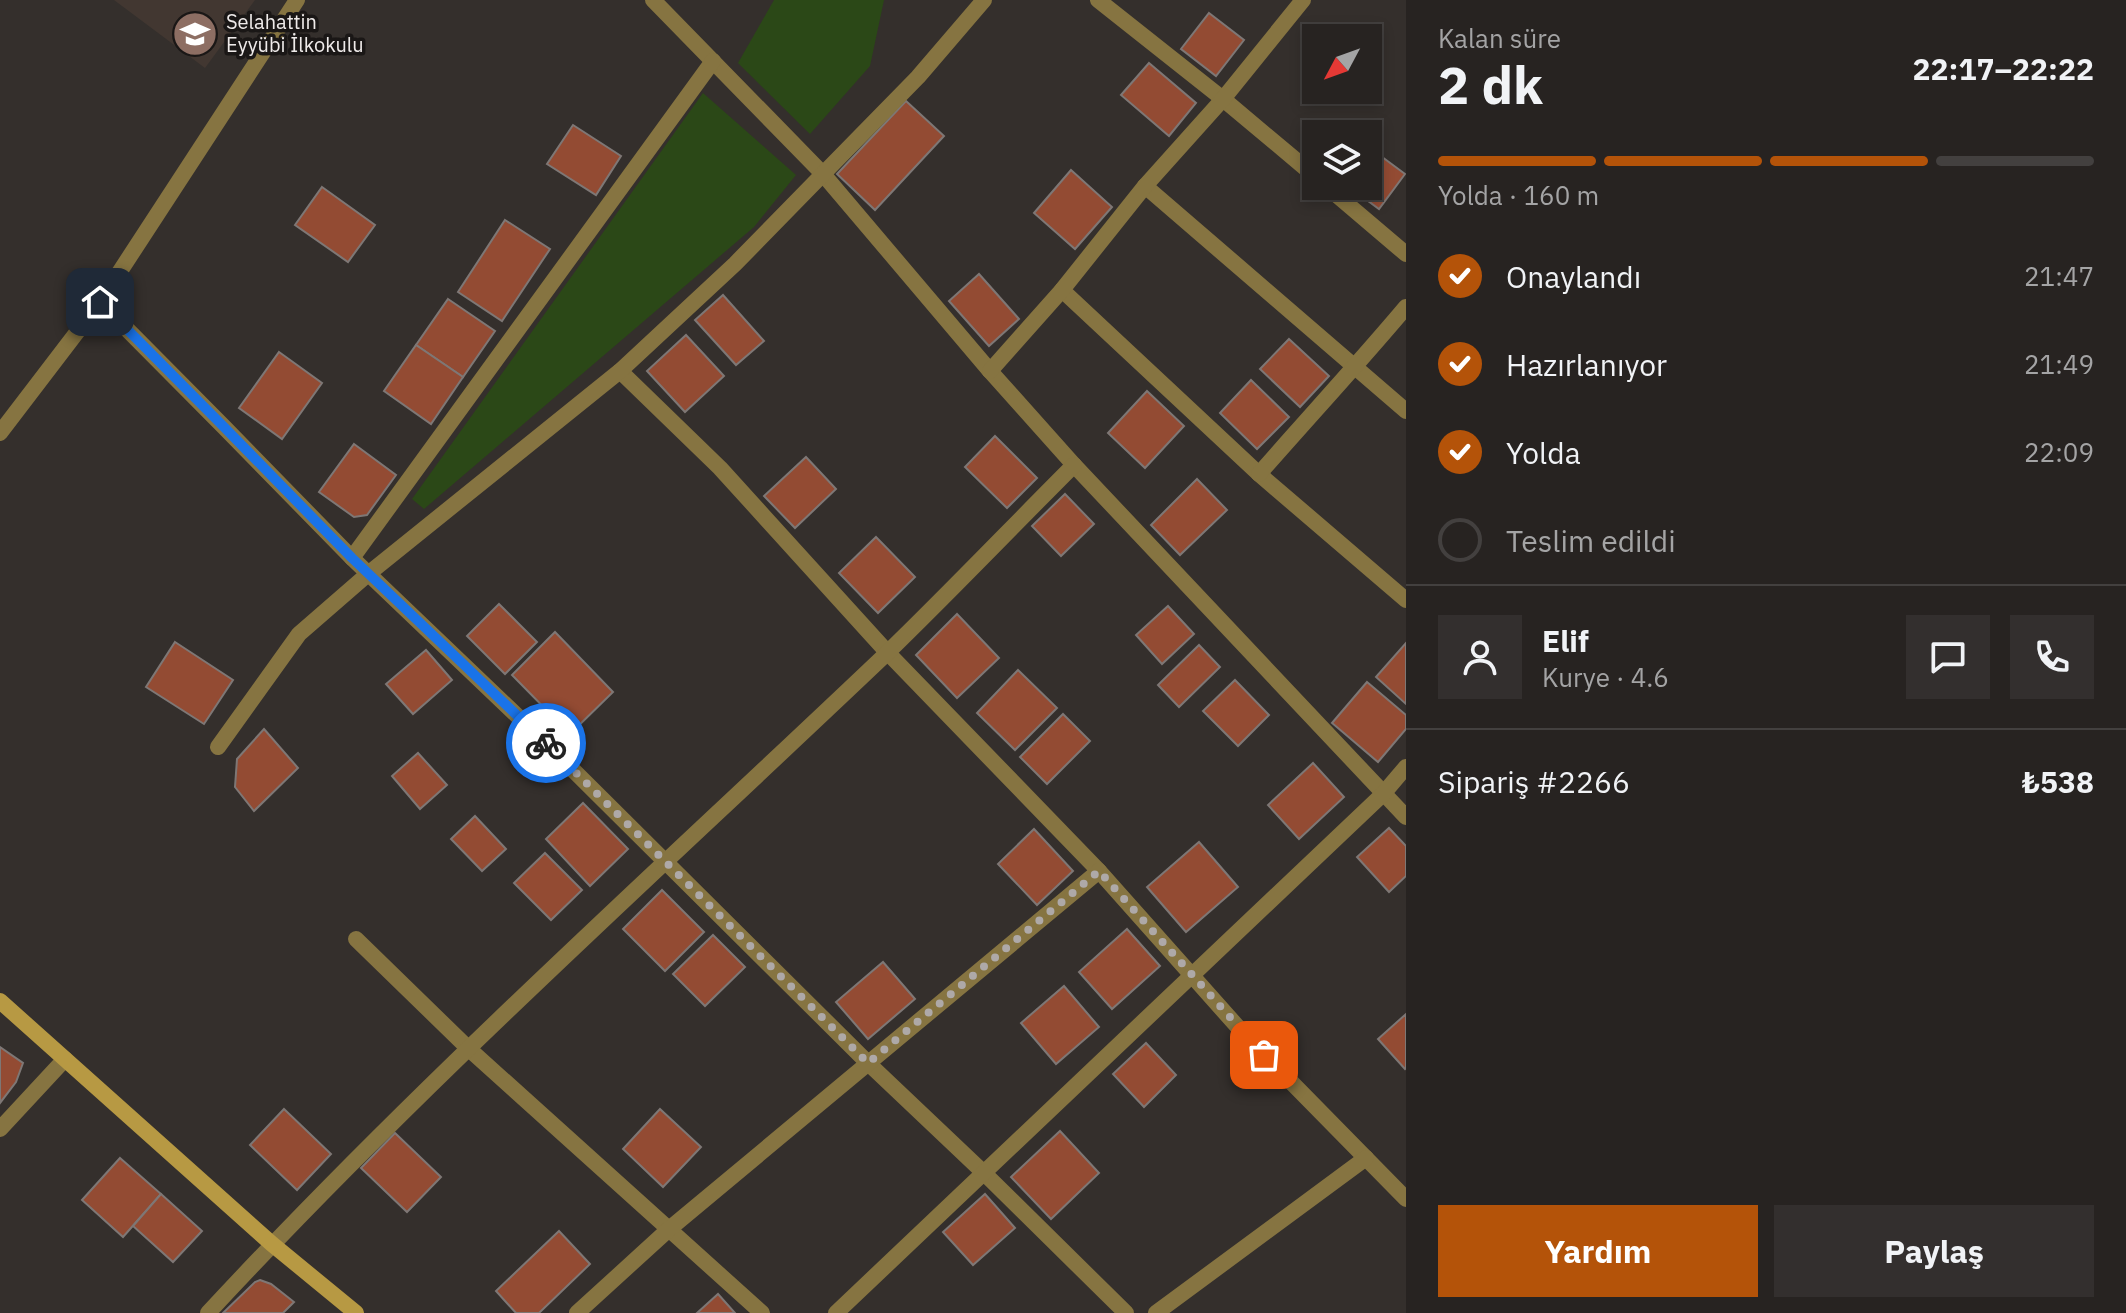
<!DOCTYPE html>
<html lang="tr">
<meta charset="utf-8">
<style>
body{margin:0;font-family:"IBM Plex Sans",sans-serif;background:#332f2e;color:#f1f3f6;height:100vh;display:flex;flex-direction:column;font-size:30px;white-space:nowrap}
*{box-sizing:border-box;margin:0}
p{font-size:26px;color:#a4a4a5}
.icon{flex:none;width:44px;height:44px;fill:none;stroke:currentColor;stroke-width:2;stroke-linecap:round;stroke-linejoin:round}
.map{position:relative;flex:1;overflow:hidden}
.panel{display:flex;flex-direction:column;background:#272321;width:720px}
.panel>*{flex:none}
.needle{width:52px;rotate:229deg}
.controls{position:absolute;left:1302px;top:24px;display:grid;gap:16px}
.controls a{display:grid;place-items:center;width:80px;height:80px;border-radius:0px;background:#272321;box-shadow:0 4px 12px #0003,0 0 0 2px #43403f;font-size:40px}
.pin{position:absolute;display:grid;place-items:center;width:68px;height:68px;color:#fff;margin:-34px;border-radius:16px;box-shadow:0 4px 12px #0006}
.courier{position:absolute;display:grid;place-items:center;width:80px;height:80px;margin:-40px;border:6px solid #1a73e8;border-radius:50%;background:#fff;color:#222;box-shadow:0 2px 10px #0007}
.overview em{font-style:normal;font-weight:800}
.overview div{display:flex;flex-direction:column-reverse}
.overview{display:flex;align-items:center;justify-content:space-between;height:136px;padding:0 32px}
h1{font-size:52px;font-weight:800;line-height:60px}
.bar{display:grid;grid-template-columns:repeat(4,1fr);gap:12px 8px;align-content:center;height:96px;padding:0 32px}
.bar i{height:10px;border-radius:6px;background:#43403f}
.bar .on{background:#b45309}
.bar p{grid-column:span 4}
.line{display:flex;align-items:center;gap:20px;padding:0 32px;border-top:2px solid #43403f}
.line div{flex:1}
.round{display:grid;place-items:center;flex:none;width:84px;height:84px;border-radius:0px;background:#332f2e}
ol{padding:0 32px;list-style:none}
li{display:flex;align-items:center;gap:24px;height:88px}
li p{margin-inline-start:auto}
li .icon{padding:8px;border-radius:50%;background:#b45309;color:#fff;stroke-width:4}
li:last-child{color:#a4a4a5}
li i{width:44px;height:44px;border:4px solid #43403f;border-radius:50%}
.primary-button{display:flex;gap:16px;margin-top:auto;padding:16px 32px}
.primary-button a{flex:1;height:92px;border-radius:0px;background:#b45309;color:#fff;font-size:32px;font-weight:800;line-height:92px;text-align:center}
.primary-button a+a{background:#332f2e;color:#f1f3f6}
main{display:flex;flex:1;min-height:0}
.map>svg:first-child{display:block}
</style>
<main>
<div class="map">
<svg width="1406" height="1313" viewBox="0 0 1406 1313">
<rect width="100%" height="100%" fill="#342f2c"/>
<polygon fill="#423731" points="114,0 255,0 205,68"/>
<g fill="#2b4817">
<polygon points="774,0 884,0 870,66 810,134 738,63"/>
<polygon points="703,93 796,175 754,227 424,509 412,499"/>
</g>
<g fill="#934b33" stroke="#7e7775" stroke-width="2">
<polygon points="1209,13 1244,40 1216,76 1181,49"/>
<polygon points="1149,63 1196,103 1169,136 1121,95"/>
<polygon points="906,101 944,136 875,210 837,174"/>
<polygon points="573,125 621,156 596,195 547,164"/>
<polygon points="1370,148 1405,174 1379,209 1348,186 1368,186 1368,151"/>
<polygon points="1071,170 1112,207 1075,249 1034,213"/>
<polygon points="322,187 375,225 348,262 295,225"/>
<polygon points="505,220 550,249 502,321 458,292"/>
<polygon points="979,274 1019,319 989,346 949,301"/>
<polygon points="723,295 764,341 736,365 695,320"/>
<polygon points="448,299 495,331 463,377 416,345"/>
<polygon points="686,335 724,376 685,412 647,371"/>
<polygon points="1289,339 1329,376 1300,407 1260,369"/>
<polygon points="416,345 463,377 431,424 384,391"/>
<polygon points="279,352 322,383 282,439 239,408"/>
<polygon points="1251,380 1289,417 1257,449 1220,413"/>
<polygon points="1147,391 1184,426 1145,468 1108,433"/>
<polygon points="995,436 1037,478 1007,508 965,467"/>
<polygon points="354,444 396,475 367,515 354,517 319,492"/>
<polygon points="806,457 836,489 795,528 764,496"/>
<polygon points="1197,479 1227,510 1180,555 1151,525"/>
<polygon points="1065,494 1094,524 1061,556 1032,526"/>
<polygon points="876,537 915,577 878,613 839,573"/>
<polygon points="499,604 537,642 505,674 467,636"/>
<polygon points="1168,606 1194,634 1162,664 1136,635"/>
<polygon points="957,614 999,658 957,698 916,655"/>
<polygon points="555,632 613,692 570,734 512,675"/>
<polygon points="175,642 233,680 204,724 146,687"/>
<polygon points="1406,643 1406,704 1376,677"/>
<polygon points="1199,645 1220,667 1179,707 1158,685"/>
<polygon points="426,650 452,680 413,714 386,684"/>
<polygon points="1018,670 1057,708 1015,750 977,713"/>
<polygon points="1235,680 1269,715 1238,746 1203,711"/>
<polygon points="1367,682 1406,715 1406,729 1378,762 1332,723"/>
<polygon points="1063,714 1090,741 1047,784 1020,757"/>
<polygon points="264,729 298,768 254,811 235,787 237,759"/>
<polygon points="418,753 447,785 420,809 392,776"/>
<polygon points="1313,763 1344,797 1299,839 1268,805"/>
<polygon points="583,803 628,849 590,886 546,839"/>
<polygon points="475,816 506,849 482,871 451,839"/>
<polygon points="1389,828 1406,846 1406,876 1389,892 1357,857"/>
<polygon points="1034,829 1073,871 1037,905 998,864"/>
<polygon points="1199,842 1238,887 1186,932 1147,887"/>
<polygon points="545,853 582,890 551,920 514,883"/>
<polygon points="662,890 704,932 665,971 623,929"/>
<polygon points="1127,929 1160,966 1112,1009 1079,972"/>
<polygon points="713,935 745,967 705,1006 673,974"/>
<polygon points="883,962 915,999 868,1039 836,1002"/>
<polygon points="1064,986 1099,1027 1056,1064 1021,1023"/>
<polygon points="1406,1014 1406,1068 1405,1069 1378,1039"/>
<polygon points="1146,1043 1176,1075 1144,1107 1113,1074"/>
<polygon points="0,1047 23,1063 16,1082 0,1103"/>
<polygon points="284,1109 331,1154 297,1190 250,1145"/>
<polygon points="660,1109 701,1147 663,1187 623,1149"/>
<polygon points="1060,1131 1099,1173 1051,1219 1011,1177"/>
<polygon points="395,1133 441,1177 407,1212 361,1168"/>
<polygon points="120,1158 161,1194 123,1237 82,1200"/>
<polygon points="161,1194 202,1231 173,1262 133,1226"/>
<polygon points="985,1194 1015,1228 973,1265 943,1232"/>
<polygon points="559,1231 590,1264 539,1313 516,1313 496,1291"/>
<polygon points="260,1280 271,1284 294,1302 283,1313 223,1313 255,1282"/>
<polygon points="718,1294 735,1313 697,1313"/>
</g>
<g fill="none" stroke-linecap="round" stroke-linejoin="round">
<g stroke="#867441" stroke-width="16">
<polyline points="653,0 823,174 990,371 1074,465 1406,817"/>
<polyline points="1098,0 1223,99 1316,177"/>
<polyline points="1145,186 1406,411"/>
<polyline points="1326,186 1406,254"/>
<polyline points="1062,290 1259,474 1406,600"/>
<polyline points="100,302 224,427 352,558 554,751 868,1063 984,1173 1126,1313"/>
<polyline points="620,371 720,468 887,652 1099,871 1244,1034 1406,1199"/>
<polyline points="990,371 1062,290 1145,186 1223,99 1303,0"/>
<polyline points="0,433 100,302 297,0"/>
<path d="M1259,474C1308,418 1358,364 1406,307"/>
<polyline points="352,558 713,61"/>
<polyline points="218,747 299,634 368,574 620,371 735,264 823,174 918,77 984,0"/>
<polyline points="356,939 469,1049 762,1313"/>
<polyline points="0,1129 65,1059"/>
<path d="M208,1313C422,1082 657,872 885,655C949,593 1011,528 1074,465"/>
<polyline points="577,1313 668,1230 1099,871"/>
<polyline points="836,1313 1383,794 1406,767"/>
<polyline points="1156,1313 1366,1158"/>
</g>
<polyline stroke="#b79943" stroke-width="16" points="0,1001 272,1244 356,1313"/>
</g>
<g fill="none" stroke-linecap="round" stroke-linejoin="round">
<polyline stroke="#aea9a8" stroke-width="8" stroke-dasharray="0 14.4" points="546,743 868,1063 1099,871 1264,1055"/>
<polyline stroke="#1a73e8" stroke-width="10" points="100,302 224,427 352,558 546,743"/>
</g>
<defs>
<g id="school-disc" transform="scale(2.3)"><circle r="9.5" fill="#8d6e63" stroke="#1a1716"/><path d="M0-5L7-2L0 1L-7-2ZM-4 1L0 2.5L4 1V4Q0 6-4 4Z" fill="#fff"/></g>
</defs>
<g fill-rule="evenodd">
<use href="#school-disc" x="195" y="34"/>
</g>
<g text-anchor="middle" stroke-width="7" stroke-linejoin="round" paint-order="stroke">
<g font-size="20" fill="#efebea" stroke="#1a1716" text-anchor="start">
<text x="226" y="29">Selahattin<tspan x="226" dy="23">Eyyübi İlkokulu</tspan></text>
</g>
</g>
</svg>
<div class="controls">
<a><svg class="needle" viewBox="-14 -14 28 28"><path d="M0-13l5 13h-10z" fill="#e53935"/><path d="M0 13l5-13h-10z" fill="#a4a4a5"/></svg></a>
<a><svg class="icon" aria-label="layers" viewBox="0 0 24 24"><path d="M12 4l9 5-9 5-9-5zM3 14l9 5 9-5"/></svg></a>
</div>
<div class="pin" style="left:1264px;top:1055px;background:#ea580c"><svg class="icon" aria-label="bag" viewBox="0 0 24 24"><path d="M5 8h14l-1 12H6zM9 8a3 3 0 0 1 6 0"/></svg></div>
<div class="pin" style="left:100px;top:302px;background:#1f2937"><svg class="icon" aria-label="home" viewBox="0 0 24 24"><path d="M3 11l9-7 9 7M6 9v11h12V9"/></svg></div>
<div class="courier" style="left:546px;top:743px"><svg class="icon" aria-label="bike" viewBox="0 0 24 24"><circle cx="6" cy="16" r="4"/><circle cx="18" cy="16" r="4"/><path d="M6 16l4-8h5l3 8M10 8l3 8H6M13 5h3"/></svg></div>
</div>
<section class="panel">
<div class="overview"><div><h1>2 dk</h1><p>Kalan süre</p></div><em>22:17–22:22</em></div>
<div class="bar"><i class="on"></i><i class="on"></i><i class="on"></i><i></i><p>Yolda · 160 m</p></div>
<ol>
<li><svg class="icon" aria-label="check" viewBox="0 0 24 24"><path d="M5 12l5 5 9-10"/></svg>Onaylandı<p>21:47</p></li>
<li><svg class="icon" aria-label="check" viewBox="0 0 24 24"><path d="M5 12l5 5 9-10"/></svg>Hazırlanıyor<p>21:49</p></li>
<li><svg class="icon" aria-label="check" viewBox="0 0 24 24"><path d="M5 12l5 5 9-10"/></svg>Yolda<p>22:09</p></li>
<li><i></i>Teslim edildi</li>
</ol>
<div class="line" style="height:144px"><a class="round"><svg class="icon" aria-label="person" viewBox="0 0 24 24"><circle cx="12" cy="8" r="4"/><path d="M4 21q1-7 8-7t8 7"/></svg></a><div><b>Elif</b><p>Kurye · 4.6</p></div><a class="round"><svg class="icon" aria-label="chat" viewBox="0 0 24 24"><path d="M4 5h16v11H9l-5 4z"/></svg></a><a class="round"><svg class="icon" aria-label="phone" viewBox="0 0 24 24"><path d="M5 4h4l2 5-3 2q2 4 5 5l2-3 5 2v4C11 20 4 13 5 4z"/></svg></a></div>
<div class="line" style="height:104px"><div>Sipariş #2266</div><b>₺538</b></div>
<div class="primary-button"><a>Yardım</a><a>Paylaş</a></div>
</section>
</main>
